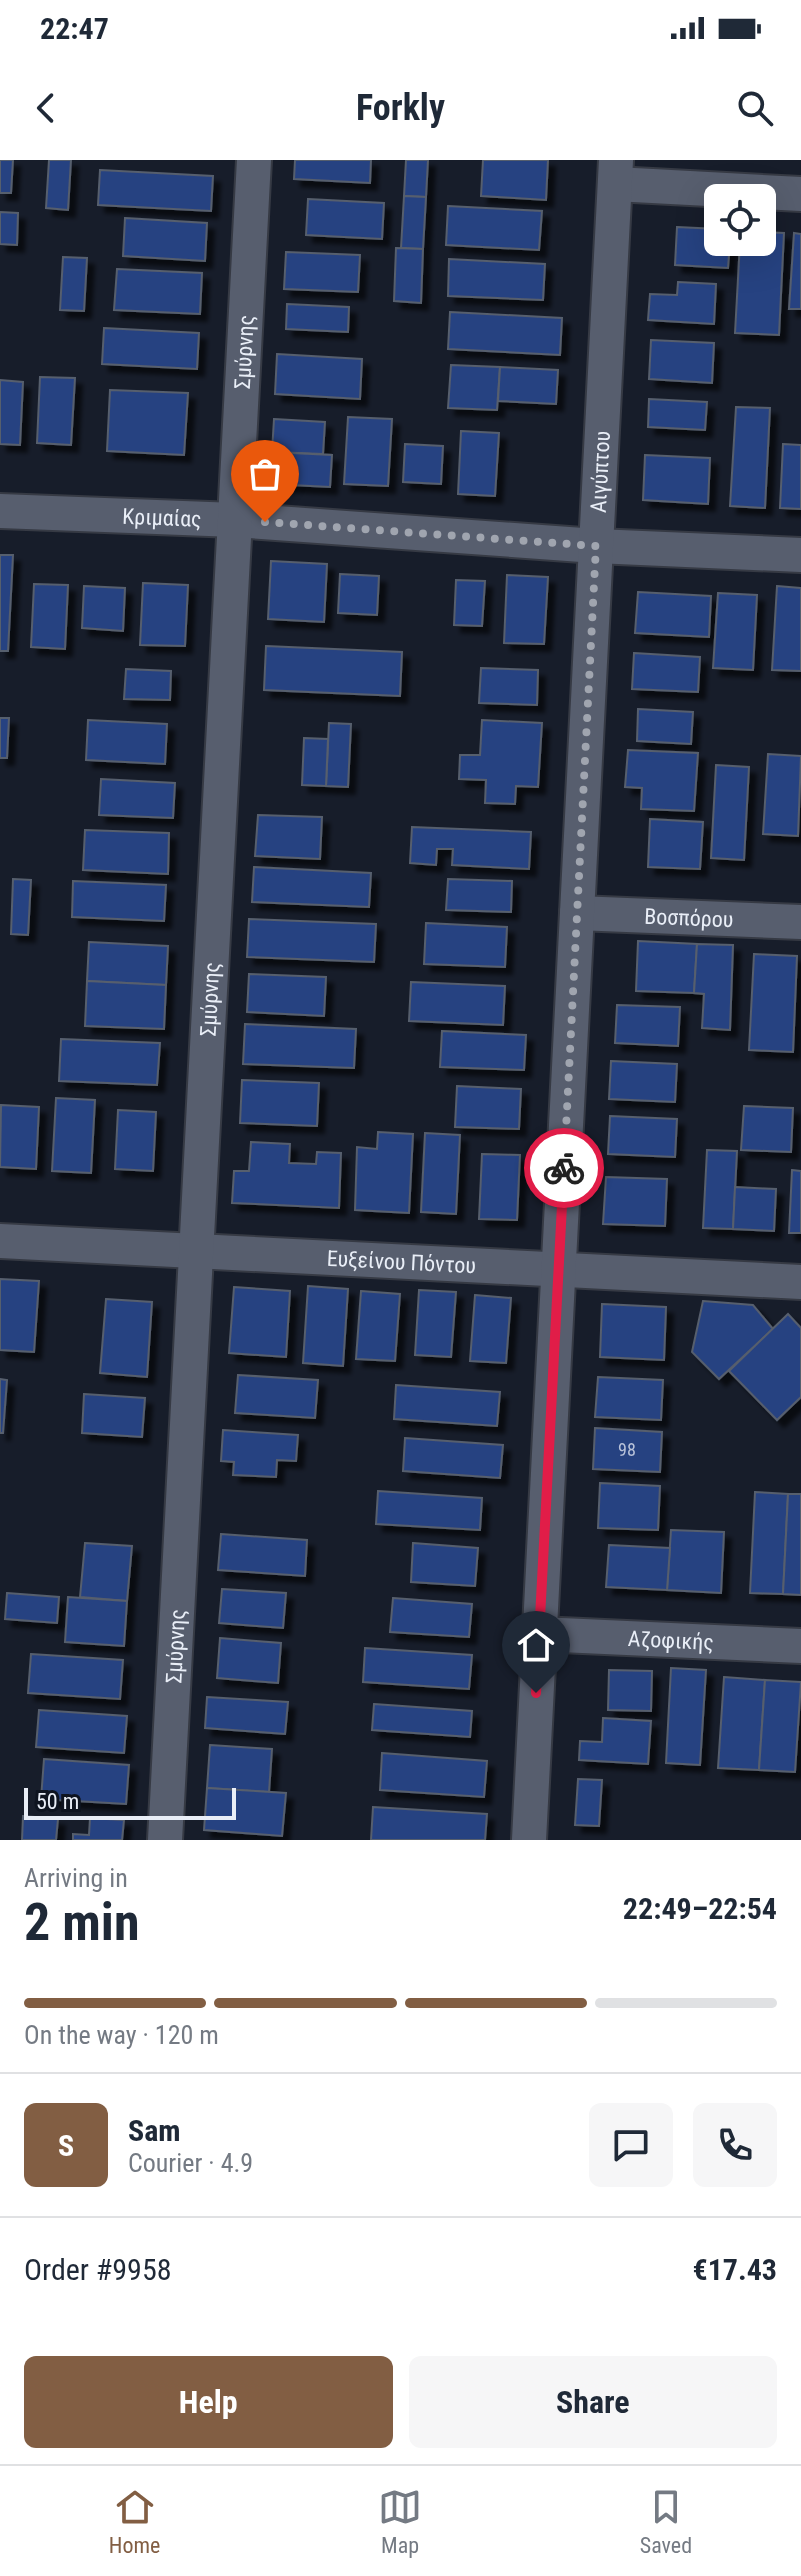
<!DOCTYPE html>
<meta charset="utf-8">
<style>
body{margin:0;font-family:"Roboto Condensed",sans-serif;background:#f6f6f7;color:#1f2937;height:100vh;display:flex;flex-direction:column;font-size:30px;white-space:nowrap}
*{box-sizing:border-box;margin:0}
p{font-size:26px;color:#747a83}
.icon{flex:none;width:44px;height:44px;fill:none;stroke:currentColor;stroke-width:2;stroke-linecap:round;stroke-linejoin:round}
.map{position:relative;height:1680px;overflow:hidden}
.details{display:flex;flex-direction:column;background:#fff;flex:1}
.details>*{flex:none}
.tools{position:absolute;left:704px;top:24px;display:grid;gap:16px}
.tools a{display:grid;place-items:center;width:72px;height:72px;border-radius:12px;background:#fff;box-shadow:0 8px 32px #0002;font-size:40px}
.scale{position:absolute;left:24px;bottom:20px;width:212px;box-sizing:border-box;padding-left:8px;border:4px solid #e9eef7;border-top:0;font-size:22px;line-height:28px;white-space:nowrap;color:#e9eef7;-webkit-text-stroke:6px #0e1420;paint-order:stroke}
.pin{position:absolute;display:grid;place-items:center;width:68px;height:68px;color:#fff;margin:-82px -34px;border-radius:50% 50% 50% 0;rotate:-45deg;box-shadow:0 0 8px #0007}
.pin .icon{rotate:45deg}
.courier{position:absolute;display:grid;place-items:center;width:80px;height:80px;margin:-40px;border:6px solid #e11d48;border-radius:50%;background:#fff;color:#222;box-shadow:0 2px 10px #0007}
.summary em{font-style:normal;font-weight:700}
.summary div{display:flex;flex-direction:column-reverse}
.summary{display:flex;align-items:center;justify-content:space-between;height:136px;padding:0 24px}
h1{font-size:52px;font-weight:700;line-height:60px}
.bar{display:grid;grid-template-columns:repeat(4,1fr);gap:12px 8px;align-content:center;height:96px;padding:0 24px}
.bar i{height:10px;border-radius:6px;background:#e0e1e3}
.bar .current{background:#825e43}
.bar p{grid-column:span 4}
.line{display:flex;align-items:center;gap:20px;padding:0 24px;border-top:2px solid #e0e1e3}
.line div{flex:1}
.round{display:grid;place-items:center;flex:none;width:84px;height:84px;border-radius:12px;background:#f6f6f7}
.button{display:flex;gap:16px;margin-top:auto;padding:16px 24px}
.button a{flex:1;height:92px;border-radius:12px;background:#825e43;color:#fff;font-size:32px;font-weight:700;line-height:92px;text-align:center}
.button a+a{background:#f6f6f7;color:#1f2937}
.status{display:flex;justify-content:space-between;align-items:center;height:56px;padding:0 40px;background:#fff;direction:ltr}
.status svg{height:22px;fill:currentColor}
header{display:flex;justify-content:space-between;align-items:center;height:104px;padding:0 24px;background:#fff;font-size:36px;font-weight:700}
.tab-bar{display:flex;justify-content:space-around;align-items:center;height:112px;border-top:2px solid #e0e1e3;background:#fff;font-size:22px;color:#747a83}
.tab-bar a{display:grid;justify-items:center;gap:4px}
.tab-bar .current{color:#825e43}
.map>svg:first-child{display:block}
</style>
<div class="status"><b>22:47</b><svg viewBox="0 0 49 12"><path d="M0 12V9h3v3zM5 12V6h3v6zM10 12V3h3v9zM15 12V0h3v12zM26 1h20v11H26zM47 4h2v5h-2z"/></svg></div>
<header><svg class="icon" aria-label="back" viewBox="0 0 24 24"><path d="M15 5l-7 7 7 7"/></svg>Forkly<svg class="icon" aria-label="search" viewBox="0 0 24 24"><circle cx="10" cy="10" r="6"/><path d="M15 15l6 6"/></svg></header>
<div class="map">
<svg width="801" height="1680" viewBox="0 0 801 1680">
<defs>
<filter id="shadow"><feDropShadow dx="7" dy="7" stdDeviation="2" flood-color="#0009"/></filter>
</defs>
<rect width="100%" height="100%" fill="#171d2a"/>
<g fill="#284281" stroke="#565e6d" stroke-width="2" filter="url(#shadow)">
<polygon points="0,0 13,0 11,33 0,33"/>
<polygon points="49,0 71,0 68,50 46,48"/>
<polygon points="295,0 371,0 370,23 294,19"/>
<polygon points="406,0 428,0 426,37 404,36"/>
<polygon points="483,0 548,0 546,40 481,36"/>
<polygon points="100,10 213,16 211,51 98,45"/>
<polygon points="404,36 426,37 423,89 401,88"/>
<polygon points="308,39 384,43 382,79 306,75"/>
<polygon points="448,46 542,51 539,90 446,85"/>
<polygon points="0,52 18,53 17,85 0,84"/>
<polygon points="125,58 207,63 205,101 123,96"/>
<polygon points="677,67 718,69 718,82 730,82 728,108 675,105"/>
<polygon points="762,72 784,73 779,175 735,173 740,82 762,82"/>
<polygon points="794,73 801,74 801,149 789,149"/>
<polygon points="396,88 423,89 421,143 394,141"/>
<polygon points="286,92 360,95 358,132 284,129"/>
<polygon points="63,97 87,98 84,151 60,150"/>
<polygon points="449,99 545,104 543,140 448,136"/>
<polygon points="117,109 202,113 200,154 114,150"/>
<polygon points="678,122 716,124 714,164 648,160 650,134 677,135"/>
<polygon points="287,144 349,147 348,172 286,169"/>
<polygon points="450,152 562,158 560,195 448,189"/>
<polygon points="104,168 199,173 197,209 102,204"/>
<polygon points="651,180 714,183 712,223 649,219"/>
<polygon points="277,194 362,199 360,239 275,234"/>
<polygon points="451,205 500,207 497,250 448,248"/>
<polygon points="500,207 558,210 556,244 498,241"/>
<polygon points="40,217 75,218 71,285 37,283"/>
<polygon points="0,220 23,222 20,285 0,284"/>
<polygon points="110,230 188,233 184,295 107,291"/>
<polygon points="649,239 707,242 705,270 648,267"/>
<polygon points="736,247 770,248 765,348 730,346"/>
<polygon points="348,257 392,259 388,326 344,324"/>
<polygon points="274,259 325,262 323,294 272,292"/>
<polygon points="461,271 499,273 495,336 458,334"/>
<polygon points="405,284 443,286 441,324 403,322"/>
<polygon points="783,284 801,285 801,349 780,348"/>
<polygon points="272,292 332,295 330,327 271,324"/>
<polygon points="645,295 710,298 708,344 643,340"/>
<polygon points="0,395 13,395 8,491 0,491"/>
<polygon points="271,401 327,404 324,462 268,459"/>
<polygon points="340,414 379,416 377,455 338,453"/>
<polygon points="507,415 548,417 544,484 504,483"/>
<polygon points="456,420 485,421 482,466 454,465"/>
<polygon points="143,423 188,425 185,486 140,485"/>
<polygon points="34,424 68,425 65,489 31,487"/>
<polygon points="84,426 125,428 123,471 82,468"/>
<polygon points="777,426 801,428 801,511 772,510"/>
<polygon points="638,432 711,436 709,477 635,473"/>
<polygon points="718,433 757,435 753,510 713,508"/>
<polygon points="266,486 402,492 400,536 264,530"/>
<polygon points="634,493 700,497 698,532 632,529"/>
<polygon points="481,508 538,510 537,545 479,543"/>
<polygon points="126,509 171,511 170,540 124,539"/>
<polygon points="638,549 693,552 691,584 637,581"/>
<polygon points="0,558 9,558 7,598 0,598"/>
<polygon points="88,560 167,564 165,604 86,600"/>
<polygon points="482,560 542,563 538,627 516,626 515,644 485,643 486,620 459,619 460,595 480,595"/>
<polygon points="329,563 351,564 348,627 326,626"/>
<polygon points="304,578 328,579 326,626 302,625"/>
<polygon points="628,590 698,593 694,651 641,649 642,628 625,627"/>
<polygon points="768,594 801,596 798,676 763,674"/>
<polygon points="716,605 749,607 744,700 711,698"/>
<polygon points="101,619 175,623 173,658 99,655"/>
<polygon points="258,655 322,657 320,699 255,696"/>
<polygon points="650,659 703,662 700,709 648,707"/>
<polygon points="412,667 531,672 529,709 452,705 453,689 437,689 436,705 410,703"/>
<polygon points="85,670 169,673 168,714 83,710"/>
<polygon points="254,707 371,713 369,747 252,742"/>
<polygon points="13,719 31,720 28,775 11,774"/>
<polygon points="448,719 512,721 511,752 446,750"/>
<polygon points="73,721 166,725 164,761 72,757"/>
<polygon points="249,759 376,764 374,802 247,797"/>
<polygon points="426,763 507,767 505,807 424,804"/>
<polygon points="638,781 697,784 694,833 636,831"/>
<polygon points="89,782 168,786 166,825 87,821"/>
<polygon points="697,784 733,785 730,870 702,868 704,834 694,833"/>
<polygon points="754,794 797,796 793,892 749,890"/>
<polygon points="249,814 326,817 324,856 247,852"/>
<polygon points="87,821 166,825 164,869 85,866"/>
<polygon points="411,822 505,826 503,865 409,861"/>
<polygon points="617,845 680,847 678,886 615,883"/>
<polygon points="245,864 356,869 354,908 243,904"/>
<polygon points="442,871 526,875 524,910 440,907"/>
<polygon points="61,879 160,883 157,925 59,921"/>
<polygon points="611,901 677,904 675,942 609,939"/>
<polygon points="242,920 319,923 317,966 240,963"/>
<polygon points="457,926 521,929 519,969 455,967"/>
<polygon points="56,938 95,940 91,1013 52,1011"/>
<polygon points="1,945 39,947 36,1009 0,1007"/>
<polygon points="744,946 793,948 791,992 741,990"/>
<polygon points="118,950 156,952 153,1011 115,1009"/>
<polygon points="610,956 677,959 675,997 608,994"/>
<polygon points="378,972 413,974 409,1053 355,1050 357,987 377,989"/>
<polygon points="425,973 460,975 456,1054 421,1052"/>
<polygon points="251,982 290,984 289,1003 316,1004 317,992 341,993 339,1048 232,1043 234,1011 249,1011"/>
<polygon points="707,990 737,991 733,1069 703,1068"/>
<polygon points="482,994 520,995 517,1060 479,1059"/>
<polygon points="792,1010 801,1011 801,1073 789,1073"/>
<polygon points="606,1017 667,1019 665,1066 603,1064"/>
<polygon points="735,1027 776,1029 774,1071 733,1069"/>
<polygon points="0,1119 39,1121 34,1192 0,1190"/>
<polygon points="308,1126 348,1129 343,1206 303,1203"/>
<polygon points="234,1127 290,1131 286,1197 229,1193"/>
<polygon points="419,1130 456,1132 451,1197 415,1195"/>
<polygon points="361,1131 400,1134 395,1201 356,1199"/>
<polygon points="475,1135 511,1138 506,1203 470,1201"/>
<polygon points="106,1139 152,1142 147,1217 100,1213"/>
<polygon points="703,1141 753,1145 773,1169 719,1219 692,1192"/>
<polygon points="602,1144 666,1147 664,1200 600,1197"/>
<polygon points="788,1154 801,1168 801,1237 777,1260 729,1211"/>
<polygon points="238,1215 318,1220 315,1258 235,1253"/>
<polygon points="598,1217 663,1220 661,1260 595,1257"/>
<polygon points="0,1219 7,1220 3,1273 0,1273"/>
<polygon points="396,1225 500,1232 497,1266 394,1259"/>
<polygon points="84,1234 145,1238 142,1277 82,1273"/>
<polygon points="595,1268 662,1272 660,1312 593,1309"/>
<polygon points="223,1270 298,1275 296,1301 277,1300 276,1317 233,1315 234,1302 221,1301"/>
<polygon points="405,1278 503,1285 500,1318 403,1311"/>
<polygon points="600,1323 660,1326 658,1370 598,1368"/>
<polygon points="378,1331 482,1338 480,1370 376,1364"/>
<polygon points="755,1332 788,1334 783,1434 750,1433"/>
<polygon points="788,1334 801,1334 801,1435 783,1434"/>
<polygon points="671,1370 724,1372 721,1433 667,1430"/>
<polygon points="221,1374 307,1380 305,1416 218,1410"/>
<polygon points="85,1383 132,1386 127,1441 80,1437"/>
<polygon points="413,1383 478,1388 475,1426 411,1422"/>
<polygon points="609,1385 670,1388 667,1430 606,1427"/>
<polygon points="222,1429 286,1433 283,1468 219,1463"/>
<polygon points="7,1433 59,1437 57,1463 5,1459"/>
<polygon points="68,1437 127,1441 124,1486 65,1482"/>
<polygon points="393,1438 472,1444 469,1477 390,1472"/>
<polygon points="220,1478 281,1483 278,1523 217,1518"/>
<polygon points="365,1488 472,1495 469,1529 363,1522"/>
<polygon points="31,1494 123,1500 120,1539 28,1533"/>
<polygon points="671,1508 706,1510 700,1605 666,1603"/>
<polygon points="609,1510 652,1511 651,1551 608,1550"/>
<polygon points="724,1517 765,1520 759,1610 718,1608"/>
<polygon points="765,1520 801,1522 795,1612 759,1610"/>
<polygon points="207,1537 288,1542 285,1574 205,1568"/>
<polygon points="374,1544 472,1551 470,1577 372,1570"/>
<polygon points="39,1550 127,1556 124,1593 36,1587"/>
<polygon points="603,1558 651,1561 648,1604 579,1600 580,1581 602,1582"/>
<polygon points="210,1585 272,1589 269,1632 207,1628"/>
<polygon points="382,1593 487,1601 484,1637 380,1630"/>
<polygon points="44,1599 129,1605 126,1644 41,1639"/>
<polygon points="578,1619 602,1620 599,1666 575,1665"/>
<polygon points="207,1628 286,1633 282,1676 204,1670"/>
<polygon points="373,1647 487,1654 485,1680 371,1680"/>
<polygon points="23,1656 58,1659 56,1680 22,1680"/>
<polygon points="90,1658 124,1660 122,1680 73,1680 73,1674 89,1675"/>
</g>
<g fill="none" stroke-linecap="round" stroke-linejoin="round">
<g stroke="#363a44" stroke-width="38">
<g id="street">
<polyline points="615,24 801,34"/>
<path id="s1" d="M0,351L235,360L596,386L801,395"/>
<path id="s2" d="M577,753L801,762"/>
<path id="s3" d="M0,1081L801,1122"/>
<path id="s4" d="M539,1474L801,1486"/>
<path id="s5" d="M165,1680L254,0"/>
<path id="s6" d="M529,1680L616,0"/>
</g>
</g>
<use href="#street" stroke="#575e6e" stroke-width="34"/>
</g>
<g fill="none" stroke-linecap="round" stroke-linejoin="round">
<polyline stroke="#a0a5af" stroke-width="8" stroke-dasharray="0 14.4" points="265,362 596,386 564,1008"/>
<polyline stroke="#e11d48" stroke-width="10" points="536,1533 564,1008"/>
</g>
<g text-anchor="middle" stroke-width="6" stroke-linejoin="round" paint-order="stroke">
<g font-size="18" fill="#b9c3da">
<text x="627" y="1296">98</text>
</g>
<g font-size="22" fill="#e9eef7" stroke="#0e1420">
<text dy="8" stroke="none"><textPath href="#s5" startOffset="1490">Σμύρνης</textPath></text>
<text dy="8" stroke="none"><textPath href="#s6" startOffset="1370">Αιγύπτου</textPath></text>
<text dy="8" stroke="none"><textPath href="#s1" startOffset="162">Κριμαίας</textPath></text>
<text dy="8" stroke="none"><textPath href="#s2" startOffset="112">Βοσπόρου</textPath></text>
<text dy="8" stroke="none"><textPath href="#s5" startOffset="842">Σμύρνης</textPath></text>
<text dy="8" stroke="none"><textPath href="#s3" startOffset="402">Ευξείνου Πόντου</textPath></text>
<text dy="8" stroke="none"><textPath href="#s4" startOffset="132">Αζοφικής</textPath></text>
<text dy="8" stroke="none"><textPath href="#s5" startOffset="194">Σμύρνης</textPath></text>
</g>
</g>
</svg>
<div class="tools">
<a><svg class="icon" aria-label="locate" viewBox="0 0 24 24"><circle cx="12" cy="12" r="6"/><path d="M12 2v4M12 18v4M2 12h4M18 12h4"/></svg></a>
</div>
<div class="scale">50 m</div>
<div class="pin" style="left:265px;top:362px;background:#ea580c"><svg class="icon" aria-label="bag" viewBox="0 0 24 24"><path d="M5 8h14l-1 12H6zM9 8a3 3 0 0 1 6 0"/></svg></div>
<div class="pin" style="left:536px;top:1533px;background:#1f2937"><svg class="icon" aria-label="home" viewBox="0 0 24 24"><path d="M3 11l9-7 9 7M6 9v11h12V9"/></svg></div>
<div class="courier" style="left:564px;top:1008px"><svg class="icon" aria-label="bike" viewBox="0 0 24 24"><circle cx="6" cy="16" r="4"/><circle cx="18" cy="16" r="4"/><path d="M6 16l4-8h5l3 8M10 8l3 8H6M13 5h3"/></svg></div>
</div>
<section class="details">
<div class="summary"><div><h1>2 min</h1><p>Arriving in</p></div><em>22:49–22:54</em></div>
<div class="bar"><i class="current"></i><i class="current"></i><i class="current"></i><i></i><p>On the way · 120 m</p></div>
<div class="line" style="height:144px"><b class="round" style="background:#825e43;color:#fff">S</b><div><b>Sam</b><p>Courier · 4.9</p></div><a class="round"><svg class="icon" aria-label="chat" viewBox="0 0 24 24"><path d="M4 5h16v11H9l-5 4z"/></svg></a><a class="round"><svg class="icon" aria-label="phone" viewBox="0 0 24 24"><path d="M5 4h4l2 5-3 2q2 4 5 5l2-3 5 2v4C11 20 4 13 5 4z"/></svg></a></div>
<div class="line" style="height:104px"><div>Order #9958</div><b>€17.43</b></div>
<div class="button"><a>Help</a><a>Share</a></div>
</section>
<nav class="tab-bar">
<a class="current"><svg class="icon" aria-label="home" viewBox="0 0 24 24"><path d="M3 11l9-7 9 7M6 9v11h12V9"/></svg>Home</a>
<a><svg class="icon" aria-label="map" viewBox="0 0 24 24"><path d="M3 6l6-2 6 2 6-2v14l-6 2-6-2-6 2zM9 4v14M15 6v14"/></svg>Map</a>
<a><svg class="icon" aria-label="saved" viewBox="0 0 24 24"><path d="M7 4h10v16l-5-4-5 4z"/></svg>Saved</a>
</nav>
